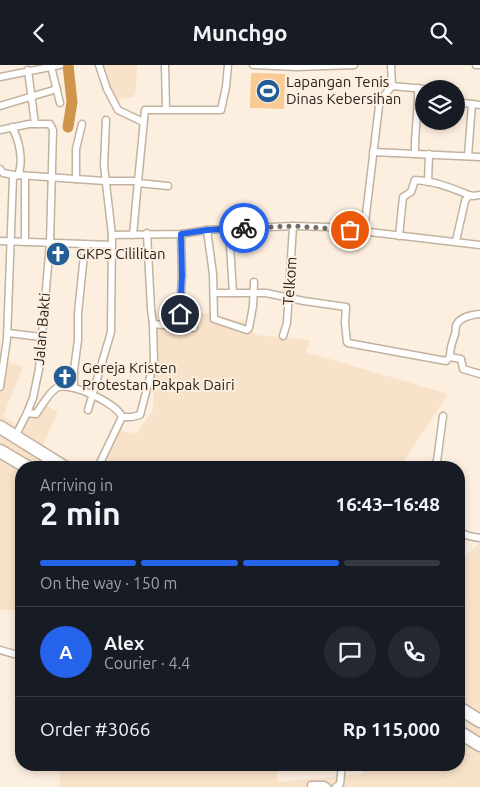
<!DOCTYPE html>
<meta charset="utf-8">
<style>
body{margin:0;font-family:Ubuntu,sans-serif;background:#242831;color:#f1f3f6;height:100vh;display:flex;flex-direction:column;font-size:19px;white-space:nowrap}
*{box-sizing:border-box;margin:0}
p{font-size:16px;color:#9ea1a6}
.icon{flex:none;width:28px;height:28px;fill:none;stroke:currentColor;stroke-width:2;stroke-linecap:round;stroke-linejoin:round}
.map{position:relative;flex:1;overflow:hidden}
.drawer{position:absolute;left:15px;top:396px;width:450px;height:310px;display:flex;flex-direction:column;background:#171b24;border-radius:20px;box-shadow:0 2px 8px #0003}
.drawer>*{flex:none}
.controls{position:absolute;left:415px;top:15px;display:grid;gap:10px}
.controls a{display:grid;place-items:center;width:50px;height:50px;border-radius:50%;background:#171b24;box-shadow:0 2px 8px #0003;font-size:25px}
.pin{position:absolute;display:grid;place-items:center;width:42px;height:42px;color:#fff;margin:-21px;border:2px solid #fff;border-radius:50%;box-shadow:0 1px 5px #0007}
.courier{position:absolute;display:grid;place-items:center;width:50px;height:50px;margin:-25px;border:4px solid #2563eb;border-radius:50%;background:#fff;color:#222;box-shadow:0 1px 6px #0007}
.overview em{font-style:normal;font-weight:600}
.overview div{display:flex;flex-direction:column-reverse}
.overview{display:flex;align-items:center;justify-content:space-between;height:85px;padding:0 25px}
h1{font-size:32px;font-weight:600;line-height:38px}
.bar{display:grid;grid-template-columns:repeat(4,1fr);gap:8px 5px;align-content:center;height:60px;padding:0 25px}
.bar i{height:6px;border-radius:4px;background:#363941}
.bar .active{background:#2563eb}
.bar p{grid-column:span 4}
.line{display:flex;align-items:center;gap:12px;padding:0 25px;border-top:1px solid #363941}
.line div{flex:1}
.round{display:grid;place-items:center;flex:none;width:52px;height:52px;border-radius:26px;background:#242831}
header{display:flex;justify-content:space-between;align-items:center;height:65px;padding:0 25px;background:#171b24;font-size:22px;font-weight:600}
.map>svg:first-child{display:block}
</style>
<header><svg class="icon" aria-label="back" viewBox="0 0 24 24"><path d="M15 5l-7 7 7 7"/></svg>Munchgo<svg class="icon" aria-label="search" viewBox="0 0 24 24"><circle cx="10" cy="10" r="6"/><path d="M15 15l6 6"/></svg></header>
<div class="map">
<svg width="480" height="722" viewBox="0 0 480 722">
<rect width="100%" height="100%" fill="#fdefe0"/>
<g fill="#f8e2c9">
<polygon points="102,0 137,0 136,25 134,32 117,35 112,27"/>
<polygon points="206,248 248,258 255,270 310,275 306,287 448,329 400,402 95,402 118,363 125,367 137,368 153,345 157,260"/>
<polygon points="0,295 23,301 3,351 23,364 39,337 58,347 43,380 80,402 21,402 21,545 0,545"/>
<polygon points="480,478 480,722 60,722 59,700 276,700 278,717 363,709 363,700 459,700 459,491 463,493"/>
</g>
<polygon fill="#f9ca93" points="251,8 285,9 284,44 250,43"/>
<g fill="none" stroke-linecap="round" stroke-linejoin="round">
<polyline stroke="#cf954d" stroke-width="11" points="68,0 72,37 68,62"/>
<g stroke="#c2b29f" stroke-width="9">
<g id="street">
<polyline points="99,0 107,24 118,45 143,57"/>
<polyline points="165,0 166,44"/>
<polyline points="253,0 297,2 354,0"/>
<polyline points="476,0 480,0"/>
<polyline points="51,1 60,38"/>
<polyline points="28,5 35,59"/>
<polyline points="0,12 60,0"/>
<polyline points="392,21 424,24"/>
<polyline points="456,37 480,40"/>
<polyline points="0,41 57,24"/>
<path d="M12,62C19,75 24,96 18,110"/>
<polyline points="0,65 29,59 50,59 53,65 50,178 39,304 33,333 27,348 15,372"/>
<polyline points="373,87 480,92"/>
<path d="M415,89C414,67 419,45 418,23"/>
<polyline points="468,91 472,39"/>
<polyline points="0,104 3,108 14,110"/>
<polyline points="25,111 25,177"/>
<polyline points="76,114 76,84 82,59"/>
<polyline points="428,117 429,89"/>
<polyline points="138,118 168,121"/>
<polyline points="229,164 233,228"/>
<polyline points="207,165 213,209 214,254 247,265 249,263 253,241 254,217"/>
<polyline points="364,166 379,41 383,32 392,21 391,0"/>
<polyline points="112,170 181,169 207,165 293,161 327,162 480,180"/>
<polyline points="133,170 138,116"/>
<path d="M399,171L403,132L411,127L415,115C435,116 451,123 469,130"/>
<polyline points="0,176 112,180"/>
<polyline points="456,176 465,136 469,130 473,131 480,130"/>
<polyline points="214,228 266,228 304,236 346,242 345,258 347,277 348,278 446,296 450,292"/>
<polyline points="153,259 194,263"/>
<polyline points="179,262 182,210 181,169"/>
<polyline points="8,268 41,272"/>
<polyline points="283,271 287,258 293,161"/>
<path d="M450,292C450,280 452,279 455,269C456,267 455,264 456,261C459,252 471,250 480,249"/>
<polyline points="450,292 461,294 463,304 480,309"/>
<polyline points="0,322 7,274 13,112 18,110 105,116 138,116 145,45 221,45 226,22 228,0"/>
<polyline points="74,323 74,305 78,275 78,248 85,180"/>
<polyline points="88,345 111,267 112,170 104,101 106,55"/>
<path d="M27,348L36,349C41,342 51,324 59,322C74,318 117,339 122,352"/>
<polyline points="122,352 132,352 140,350 154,297 153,259 151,244 147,168"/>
<polyline points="98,402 122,352"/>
<polyline points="433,402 437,396 443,351"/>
<polyline points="459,467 469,471 480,473"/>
<polyline points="0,585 21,591"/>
<polyline points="311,720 324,720 327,722"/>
<polyline points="336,722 340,719 342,700"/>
</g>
</g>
<g stroke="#c2b29f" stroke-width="15">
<g id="highway">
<polyline points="0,362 64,402"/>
<polyline points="0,386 27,402"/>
<polyline points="459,643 480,656"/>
<polyline points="459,667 480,680"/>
</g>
</g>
<use href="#street" stroke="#fff" stroke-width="6"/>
<use href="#highway" stroke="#fff" stroke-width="12"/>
</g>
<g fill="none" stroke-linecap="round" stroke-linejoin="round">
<polyline stroke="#746b61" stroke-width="5" stroke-dasharray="0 9" points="244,163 293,161 350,165"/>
<polyline stroke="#2563eb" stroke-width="6" points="180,249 182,210 181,169 207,165 244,163"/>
</g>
<defs>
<g id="stadium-disc" transform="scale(1.25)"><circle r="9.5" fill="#245d95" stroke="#fdefe0"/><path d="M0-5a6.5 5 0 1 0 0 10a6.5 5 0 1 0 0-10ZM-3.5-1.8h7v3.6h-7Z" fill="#fff"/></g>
<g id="church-disc" transform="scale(1.25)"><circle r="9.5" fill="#245d95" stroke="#fdefe0"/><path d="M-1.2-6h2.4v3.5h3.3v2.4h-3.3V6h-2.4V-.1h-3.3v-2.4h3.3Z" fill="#fff"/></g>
</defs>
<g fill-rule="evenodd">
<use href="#stadium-disc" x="268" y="26"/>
<use href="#church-disc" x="58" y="189"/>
<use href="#church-disc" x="65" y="312"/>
</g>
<g text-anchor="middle" stroke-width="4" stroke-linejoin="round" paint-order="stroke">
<g font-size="15" fill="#2a241d" stroke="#fdefe0" text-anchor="start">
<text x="286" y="22">Lapangan Tenis<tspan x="286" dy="17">Dinas Kebersihan</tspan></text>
<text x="76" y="194">GKPS Cililitan</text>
<text x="82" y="308">Gereja Kristen<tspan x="82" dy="17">Protestan Pakpak Dairi</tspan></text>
</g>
<g font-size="15" fill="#2a241d" stroke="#fdefe0">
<text transform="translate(290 216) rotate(-86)" y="5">Telkom</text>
<text transform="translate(42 264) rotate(-85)" y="5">Jalan Bakti</text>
</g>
</g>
</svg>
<div class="controls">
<a><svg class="icon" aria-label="layers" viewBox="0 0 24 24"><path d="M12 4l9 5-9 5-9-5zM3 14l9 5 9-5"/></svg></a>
</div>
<div class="pin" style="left:350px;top:165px;background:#ea580c"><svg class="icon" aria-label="bag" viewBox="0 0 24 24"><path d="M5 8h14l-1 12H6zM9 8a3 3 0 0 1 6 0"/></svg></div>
<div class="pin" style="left:180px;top:249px;background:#1f2937"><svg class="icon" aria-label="home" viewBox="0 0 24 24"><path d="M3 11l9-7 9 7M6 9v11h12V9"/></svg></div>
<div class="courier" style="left:244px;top:163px"><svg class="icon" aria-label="bike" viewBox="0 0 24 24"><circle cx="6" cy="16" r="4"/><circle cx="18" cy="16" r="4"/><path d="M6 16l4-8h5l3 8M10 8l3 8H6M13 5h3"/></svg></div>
<section class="drawer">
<div class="overview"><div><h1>2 min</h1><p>Arriving in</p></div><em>16:43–16:48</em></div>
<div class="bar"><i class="active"></i><i class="active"></i><i class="active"></i><i></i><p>On the way · 150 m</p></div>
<div class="line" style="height:90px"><b class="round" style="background:#2563eb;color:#fff">A</b><div><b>Alex</b><p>Courier · 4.4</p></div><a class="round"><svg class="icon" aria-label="chat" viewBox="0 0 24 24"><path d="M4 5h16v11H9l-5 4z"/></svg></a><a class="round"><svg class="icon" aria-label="phone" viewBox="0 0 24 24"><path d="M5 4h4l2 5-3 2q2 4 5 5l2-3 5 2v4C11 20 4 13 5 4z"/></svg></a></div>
<div class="line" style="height:65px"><div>Order #3066</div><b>Rp 115,000</b></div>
</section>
</div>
